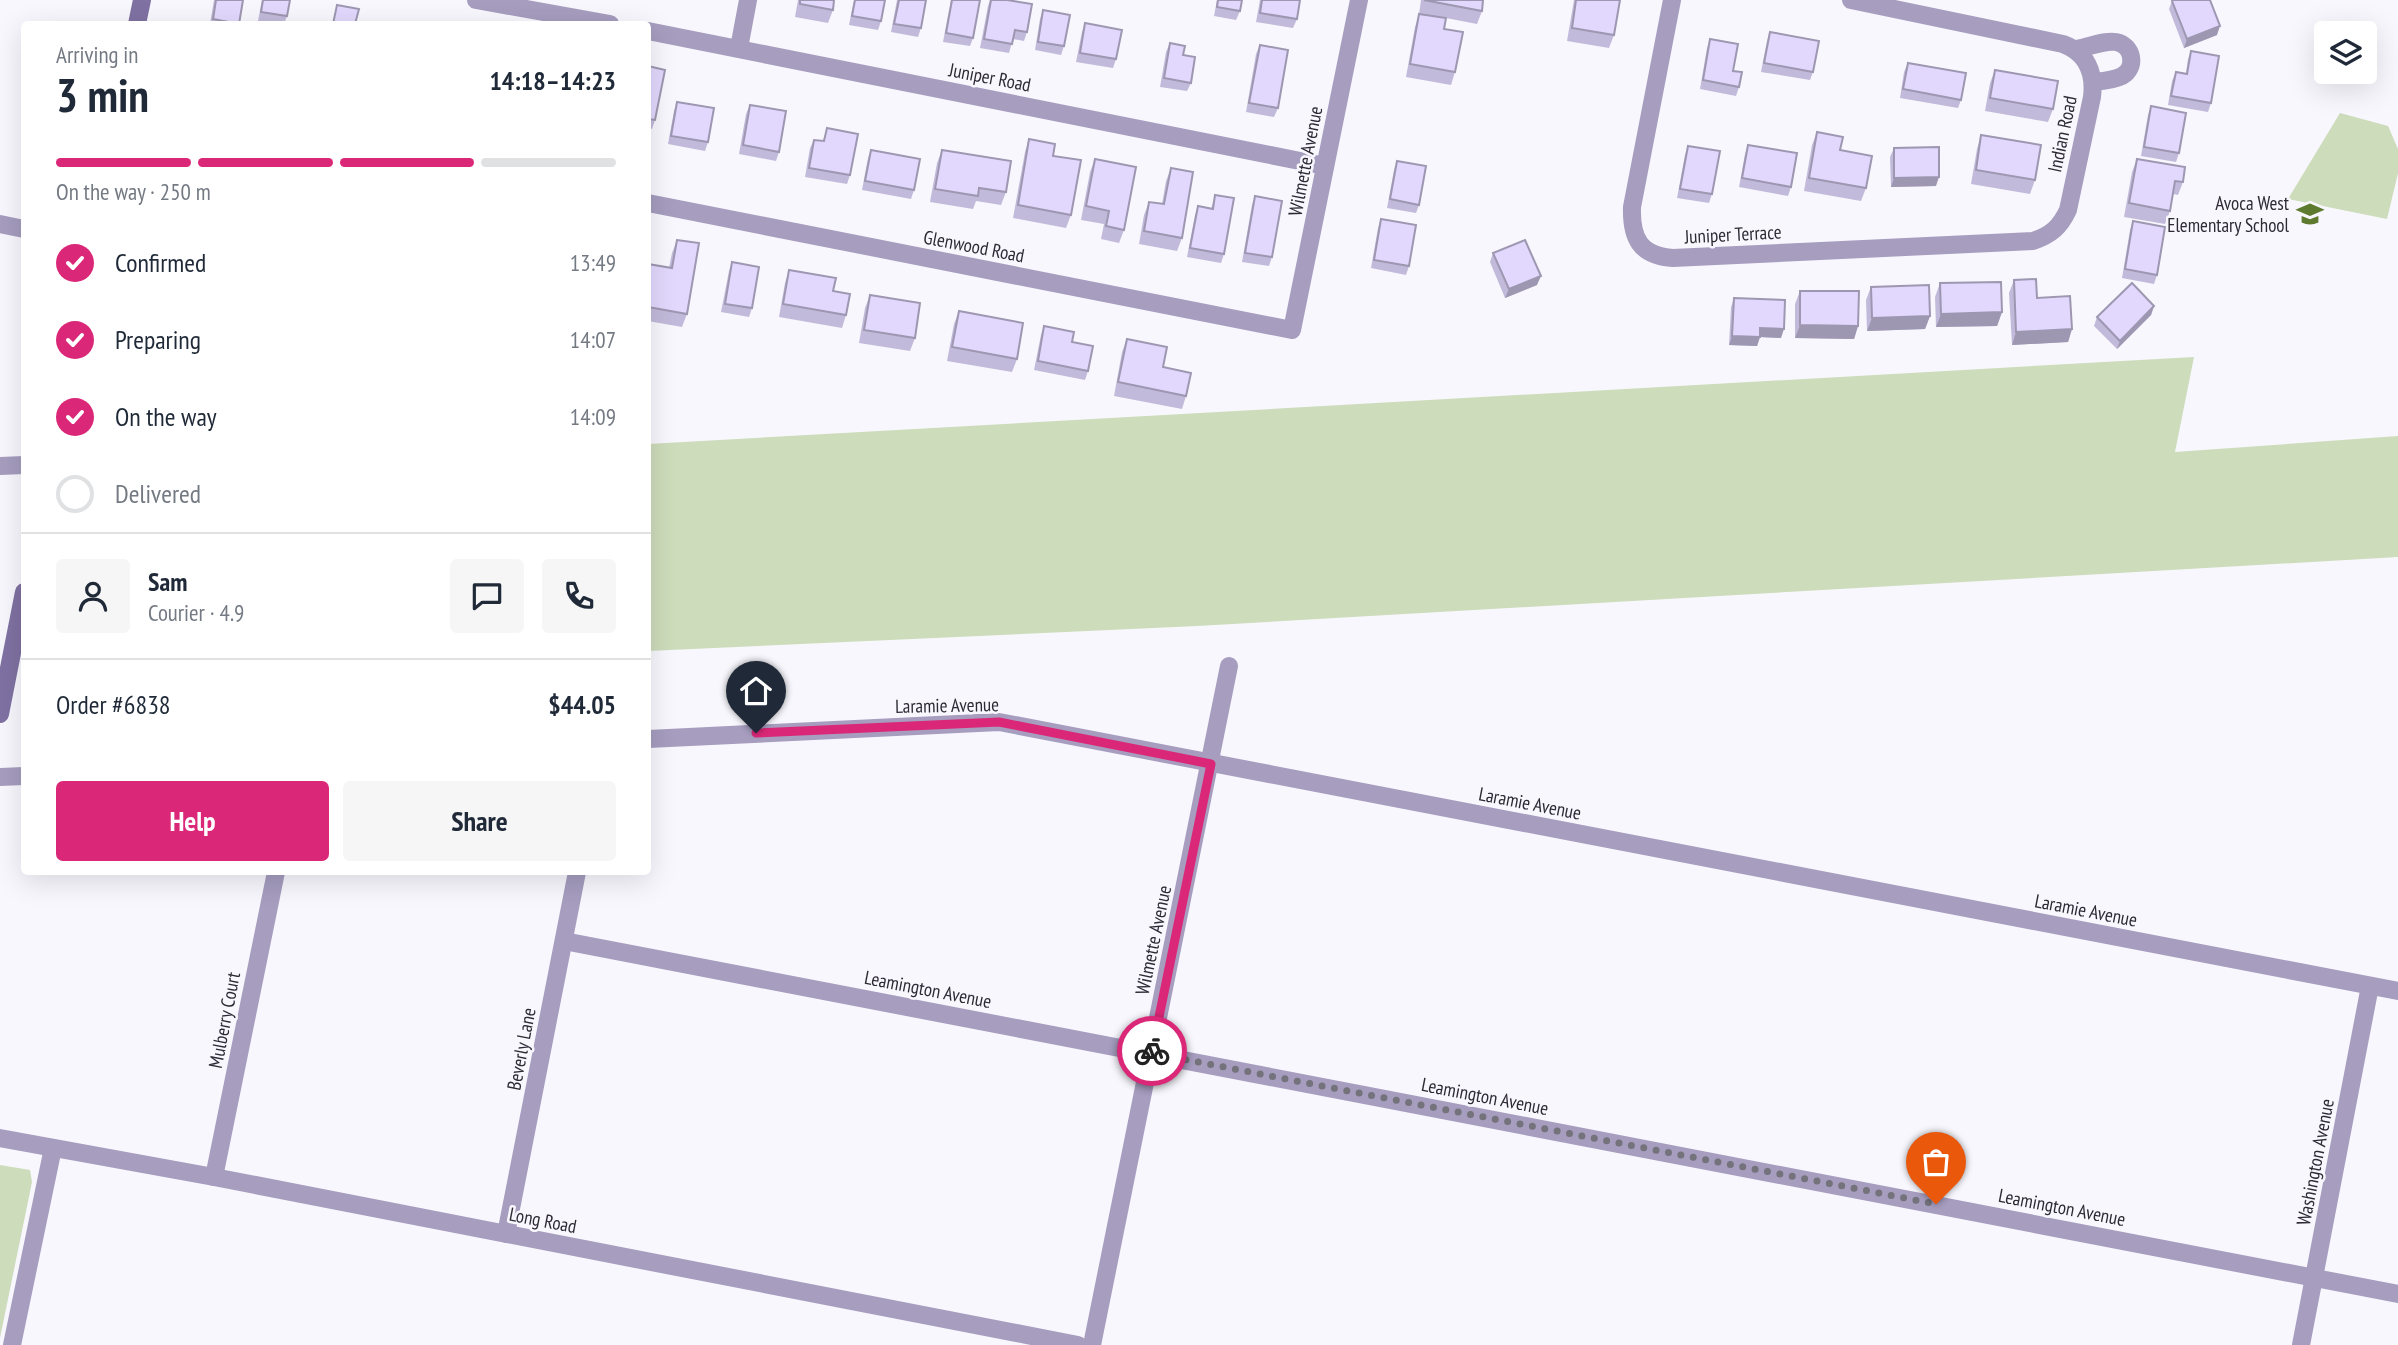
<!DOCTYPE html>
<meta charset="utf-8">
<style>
body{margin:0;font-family:"PT Sans Narrow",sans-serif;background:#f6f6f7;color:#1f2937;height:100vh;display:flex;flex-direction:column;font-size:26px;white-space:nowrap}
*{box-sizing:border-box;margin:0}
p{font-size:23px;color:#747a83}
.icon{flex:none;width:38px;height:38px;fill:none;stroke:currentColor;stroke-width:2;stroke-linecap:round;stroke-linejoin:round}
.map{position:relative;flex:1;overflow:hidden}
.drawer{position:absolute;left:21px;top:21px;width:630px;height:854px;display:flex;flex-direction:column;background:#fff;border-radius:7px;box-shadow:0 7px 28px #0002}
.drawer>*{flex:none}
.fabs{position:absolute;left:2314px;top:21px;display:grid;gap:14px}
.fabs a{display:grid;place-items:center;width:63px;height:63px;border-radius:7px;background:#fff;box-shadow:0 7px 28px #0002;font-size:35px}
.pin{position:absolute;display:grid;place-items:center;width:60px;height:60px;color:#fff;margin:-72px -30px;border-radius:50% 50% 50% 0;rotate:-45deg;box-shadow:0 0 7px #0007}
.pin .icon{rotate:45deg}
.courier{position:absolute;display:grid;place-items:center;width:70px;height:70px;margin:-35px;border:5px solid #db2777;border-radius:50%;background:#fff;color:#222;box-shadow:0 2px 9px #0007}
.overview em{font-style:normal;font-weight:700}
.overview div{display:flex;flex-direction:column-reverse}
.overview{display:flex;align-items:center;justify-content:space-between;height:119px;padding:0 35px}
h1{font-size:46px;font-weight:700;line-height:52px}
.bar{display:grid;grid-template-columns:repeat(4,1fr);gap:10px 7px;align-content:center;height:84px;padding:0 35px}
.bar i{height:9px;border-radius:5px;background:#e0e1e3}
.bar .active{background:#db2777}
.bar p{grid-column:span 4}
.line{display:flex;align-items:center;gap:18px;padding:0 35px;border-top:2px solid #e0e1e3}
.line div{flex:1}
.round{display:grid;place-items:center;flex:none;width:74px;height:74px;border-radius:7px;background:#f6f6f7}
ol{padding:0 35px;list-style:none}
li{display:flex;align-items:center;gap:21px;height:77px}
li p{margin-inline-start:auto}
li .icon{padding:7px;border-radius:50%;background:#db2777;color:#fff;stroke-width:4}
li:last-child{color:#747a83}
li i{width:38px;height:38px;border:4px solid #e0e1e3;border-radius:50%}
.cta{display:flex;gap:14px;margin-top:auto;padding:14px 35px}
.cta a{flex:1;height:80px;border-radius:7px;background:#db2777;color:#fff;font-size:28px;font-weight:700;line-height:80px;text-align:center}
.cta a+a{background:#f6f6f7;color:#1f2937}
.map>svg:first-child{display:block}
</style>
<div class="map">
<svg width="2398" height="1345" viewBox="0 0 2398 1345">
<rect width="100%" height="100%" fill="#f8f7fd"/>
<g fill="#cddcbb">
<polygon points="2340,113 2388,126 2398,149 2398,173 2387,219 2288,199"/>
<polygon points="2194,357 2175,452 2398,436 2398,557 1197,626 648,651 648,444"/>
<polygon points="0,1165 30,1170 32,1182 0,1338"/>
</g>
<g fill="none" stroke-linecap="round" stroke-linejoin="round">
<g stroke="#a69dbf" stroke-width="18">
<polyline points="476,0 610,24"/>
<path d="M1672,0L1632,207C1631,238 1640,256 1673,258L2033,241C2051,235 2060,227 2068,210L2092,97C2095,72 2087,53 2063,44L1851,0"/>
<polyline points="648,31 1325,166"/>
<polyline points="739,48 748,0"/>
<path d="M2077,49C2089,47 2105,40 2116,42C2133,45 2137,68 2122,76C2114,80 2103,81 2094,82"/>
<polyline points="648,203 1292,330 1359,0"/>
<polyline points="0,224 24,229"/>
<polyline points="0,466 24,465"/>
<polyline points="564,941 2398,1294"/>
<polyline points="0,1138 214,1177 1078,1345"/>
<polyline points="214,1177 276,872"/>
<polyline points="506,1234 577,872"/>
<polyline points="12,1345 53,1148"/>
<polyline points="1092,1345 1229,666"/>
<polyline points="2301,1345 2370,986"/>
</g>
<g stroke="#a69dbf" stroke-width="18">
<polyline points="648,739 999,722 2398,991"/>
<polyline points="0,777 24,776"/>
</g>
<g stroke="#7f71a2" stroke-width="18">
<polyline points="137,24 142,0"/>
<polyline points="0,714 24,592"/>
</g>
</g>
<g fill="#c2bada">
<polygon points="214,0 243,0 239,24 210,24"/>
<polygon points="262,0 290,0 287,16 284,24 258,21"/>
<polygon points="798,0 834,0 833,10 828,23 795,17"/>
<polygon points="854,0 885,0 881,21 878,30 849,25"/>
<polygon points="897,0 926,0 921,28 918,37 891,32"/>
<polygon points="951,0 980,0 973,38 970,46 943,42"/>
<polygon points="990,0 1027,32 1024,41 1013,39 1009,53 980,48 988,6"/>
<polygon points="1217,0 1242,0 1240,11 1236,20 1214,16"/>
<polygon points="1260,0 1300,0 1297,19 1293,28 1256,22"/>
<polygon points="1421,0 1483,0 1482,11 1477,24 1446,18 1444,29 1455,72 1451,85 1406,77 1415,27 1419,14"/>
<polygon points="1574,0 1620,0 1614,35 1609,48 1567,41"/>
<polygon points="2172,1 2217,35 2184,48 2169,9"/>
<polygon points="1043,10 1064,46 1061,55 1035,50 1040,19"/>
<polygon points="1085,23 1116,59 1113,68 1076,62 1082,32"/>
<polygon points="1770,32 1813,72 1810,80 1761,72 1767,41"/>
<polygon points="1710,39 1733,71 1739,87 1736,96 1700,89 1707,48"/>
<polygon points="1170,43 1183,55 1191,83 1187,91 1160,87 1166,52"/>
<polygon points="1260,45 1278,108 1274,117 1246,112 1256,54"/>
<polygon points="2191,51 2211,103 2208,112 2168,105 2172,81 2176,72 2186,73 2188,59"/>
<polygon points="1908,63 1961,100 1958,108 1900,98 1904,72"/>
<polygon points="648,66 655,120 652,129 648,128"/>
<polygon points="1995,70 2053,109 2048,122 1985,111 1990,83"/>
<polygon points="677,102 708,142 705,151 668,144 674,111"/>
<polygon points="750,105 779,152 776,161 739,154 746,114"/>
<polygon points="2151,106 2179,153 2176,162 2141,156 2148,115"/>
<polygon points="827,128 850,175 847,184 805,177 810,148 814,140 823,141"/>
<polygon points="1817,132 1840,150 1866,188 1861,201 1804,191 1812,145"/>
<polygon points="1981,135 2035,180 2030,194 1971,184 1977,149"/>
<polygon points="1029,139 1053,156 1071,215 1066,228 1013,218 1025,152"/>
<polygon points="1748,145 1791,187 1788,196 1739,187 1745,154"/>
<polygon points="1688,146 1712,194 1709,203 1677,198 1685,155"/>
<polygon points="1894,148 1936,186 1891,187 1890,157"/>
<polygon points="871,150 914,190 911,199 862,190 868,158"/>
<polygon points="942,150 1006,192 1001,205 976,201 973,209 930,202 937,163"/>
<polygon points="1095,159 1124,230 1119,243 1101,239 1104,224 1081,220 1090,172"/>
<polygon points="2137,159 2183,182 2178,195 2173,194 2170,211 2165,224 2124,217 2132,172"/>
<polygon points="1397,161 1419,205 1416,213 1387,208 1394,170"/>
<polygon points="1171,168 1182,238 1177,251 1139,244 1144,215 1149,202 1162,204 1166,181"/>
<polygon points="1215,195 1224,254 1221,263 1187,257 1195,215 1198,206 1211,209"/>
<polygon points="1255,196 1272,257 1269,266 1242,262 1252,205"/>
<polygon points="1381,219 1409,266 1406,275 1371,268 1378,228"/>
<polygon points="2133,221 2157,275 2154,284 2122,278 2130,230"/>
<polygon points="677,240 687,314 682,327 648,321 648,264 669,268 672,253"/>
<polygon points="1493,253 1537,285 1505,298 1490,262"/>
<polygon points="732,262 752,308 749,317 721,312 729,271"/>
<polygon points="789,270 833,291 846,315 842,328 779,317 785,283"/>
<polygon points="2014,280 2037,298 2072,329 2068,342 2012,345 2009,293"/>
<polygon points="1940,283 2002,312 1997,326 1936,327 1935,297"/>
<polygon points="1871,287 1930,316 1925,329 1867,331 1866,300"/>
<polygon points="1800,291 1858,326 1854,339 1795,338 1795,304"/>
<polygon points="870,295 915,338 910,351 859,343 865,308"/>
<polygon points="1734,298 1781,338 1760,337 1757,346 1729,345 1731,307"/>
<polygon points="2154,306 2151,315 2117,349 2094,326 2097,317"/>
<polygon points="959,311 1017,359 1012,372 947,361 954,324"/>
<polygon points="1044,326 1072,342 1088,371 1085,380 1034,370 1041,335"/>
<polygon points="1127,339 1163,367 1186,396 1182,409 1114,396 1122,352"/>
</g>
<g fill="#9e97b1">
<polygon points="2220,26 2217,35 2184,48 2187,39"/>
<polygon points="1939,177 1936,186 1891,187 1894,178"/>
<polygon points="1541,276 1537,285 1505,298 1509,289"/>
<polygon points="2154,306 2151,315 2117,349 2120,341"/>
<polygon points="2002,312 1997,326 1936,327 1941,314"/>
<polygon points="1930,316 1925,329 1867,331 1872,318"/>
<polygon points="1800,325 1858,326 1854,339 1795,338"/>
<polygon points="1760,328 1784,329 1781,338 1760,337 1757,346 1729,345 1732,336"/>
<polygon points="2072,329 2068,342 2012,345 2016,332"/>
</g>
<g fill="#e2d8fd" stroke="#9e97b1" stroke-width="2">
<polygon points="216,0 243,0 239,24 213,19"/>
<polygon points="263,0 290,0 287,16 261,12"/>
<polygon points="800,0 834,0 833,10 800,4"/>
<polygon points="855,0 885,0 881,21 852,16"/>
<polygon points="899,0 926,0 921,28 894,24"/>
<polygon points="952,0 980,0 973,38 946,33"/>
<polygon points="991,0 1007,0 1032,4 1027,32 1015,30 1012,44 984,39"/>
<polygon points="1218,0 1242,0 1240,11 1217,7"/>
<polygon points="1262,0 1300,0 1297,19 1260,13"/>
<polygon points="1424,0 1483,0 1482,11"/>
<polygon points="1576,0 1620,0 1614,35 1572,28"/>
<polygon points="2173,0 2210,0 2220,26 2187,39 2172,1"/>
<polygon points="337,5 359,9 355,24 333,24"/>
<polygon points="1043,10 1070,15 1064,46 1038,42"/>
<polygon points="1419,14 1446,18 1444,29 1463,32 1455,72 1410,64"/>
<polygon points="1085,23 1122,30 1116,59 1080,53"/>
<polygon points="1770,32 1819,41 1813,72 1764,63"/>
<polygon points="1710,39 1738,44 1733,71 1742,72 1739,87 1703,80"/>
<polygon points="1170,43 1185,46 1183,55 1195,57 1191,83 1164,78"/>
<polygon points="1260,45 1288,50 1278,108 1249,103"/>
<polygon points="2191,51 2219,56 2211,103 2171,96 2176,72 2187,74"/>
<polygon points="1908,63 1966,73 1961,100 1903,89"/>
<polygon points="648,66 665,70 655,120 648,119"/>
<polygon points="1995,70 2058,81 2053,109 1990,98"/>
<polygon points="677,102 714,108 708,142 671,136"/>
<polygon points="750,105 786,111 779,152 743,145"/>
<polygon points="2151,106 2186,113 2179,153 2144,147"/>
<polygon points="827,128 858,134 850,175 809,168 814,140 824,141"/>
<polygon points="1817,132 1843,137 1840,150 1872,156 1866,188 1809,178"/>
<polygon points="1981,135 2041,145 2035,180 1976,170"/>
<polygon points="1029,139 1055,144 1053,156 1081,160 1071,215 1018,205"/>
<polygon points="1748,145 1797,153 1791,187 1742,178"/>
<polygon points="1688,146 1720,151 1712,194 1680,189"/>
<polygon points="1939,147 1939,177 1894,178 1894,148"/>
<polygon points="871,150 920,159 914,190 865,181"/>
<polygon points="942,150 1011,161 1006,192 979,188 978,196 935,189"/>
<polygon points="1095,159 1136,167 1124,230 1106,226 1109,211 1086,206"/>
<polygon points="2137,159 2185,167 2183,182 2175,181 2170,211 2129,203"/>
<polygon points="1397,161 1426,166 1419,205 1390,199"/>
<polygon points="1171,168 1193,172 1182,238 1144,231 1149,202 1164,204"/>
<polygon points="1215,195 1234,198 1224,254 1190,248 1198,206 1213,209"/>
<polygon points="1255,196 1282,201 1272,257 1245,253"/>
<polygon points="1381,219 1416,225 1409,266 1374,260"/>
<polygon points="2133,221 2165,227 2157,275 2125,269"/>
<polygon points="677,240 699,243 687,314 648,307 648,264 672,268"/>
<polygon points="1525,240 1541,276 1509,289 1493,253"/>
<polygon points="732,262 759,267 752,308 725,304"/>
<polygon points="789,270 836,278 833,291 850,294 846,315 783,304"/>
<polygon points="2036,279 2037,298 2070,296 2072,329 2016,332 2014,280"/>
<polygon points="2001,282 2002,312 1941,314 1940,283"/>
<polygon points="2132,283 2154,306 2120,341 2097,317"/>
<polygon points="1929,285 1930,316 1872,318 1871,287"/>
<polygon points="1800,291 1859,291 1858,326 1800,325"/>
<polygon points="870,295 920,303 915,338 864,330"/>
<polygon points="1734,298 1785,300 1784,329 1760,328 1760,337 1732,336"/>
<polygon points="959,311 1023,323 1017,359 952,347"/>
<polygon points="1044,326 1074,332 1072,342 1093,346 1088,371 1038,361"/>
<polygon points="1127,339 1167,347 1163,367 1191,373 1186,396 1118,382"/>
</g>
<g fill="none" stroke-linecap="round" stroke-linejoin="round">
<polyline stroke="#74727b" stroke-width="7" stroke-dasharray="0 12.6" points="1152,1051 1151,1053 1936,1204"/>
<polyline stroke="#db2777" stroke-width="9" points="756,733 999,722 1211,764 1152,1051"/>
</g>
<defs>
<g id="school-bare" transform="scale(2.1)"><path d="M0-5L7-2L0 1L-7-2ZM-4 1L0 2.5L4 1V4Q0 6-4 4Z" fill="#5d7a2f" stroke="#f8f7fd" stroke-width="2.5" paint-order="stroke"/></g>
</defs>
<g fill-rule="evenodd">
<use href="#school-bare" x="2310" y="214"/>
</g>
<g text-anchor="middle" stroke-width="5" stroke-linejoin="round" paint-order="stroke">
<g font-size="19" fill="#2d2a35" stroke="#f8f7fd">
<text transform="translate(990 77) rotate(11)" y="7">Juniper Road</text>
<text transform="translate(2062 134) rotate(-78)" y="7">Indian Road</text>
<text transform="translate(1305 161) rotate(-79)" y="7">Wilmette Avenue</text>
<text transform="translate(1733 234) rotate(-3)" y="7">Juniper Terrace</text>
<text transform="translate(974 246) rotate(11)" y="7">Glenwood Road</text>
<text transform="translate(947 705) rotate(-1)" y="7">Laramie Avenue</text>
<text transform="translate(1530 803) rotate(11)" y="7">Laramie Avenue</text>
<text transform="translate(2086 910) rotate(11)" y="7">Laramie Avenue</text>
<text transform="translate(1153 940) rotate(-78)" y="7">Wilmette Avenue</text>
<text transform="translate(928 989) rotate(11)" y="7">Leamington Avenue</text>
<text transform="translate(224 1020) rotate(-79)" y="7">Mulberry Court</text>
<text transform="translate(521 1049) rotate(-79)" y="7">Beverly Lane</text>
<text transform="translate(1485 1096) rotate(11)" y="7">Leamington Avenue</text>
<text transform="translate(2315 1162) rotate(-79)" y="7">Washington Avenue</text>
<text transform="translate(2062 1207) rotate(11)" y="7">Leamington Avenue</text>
<text transform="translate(543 1220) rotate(11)" y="7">Long Road</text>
</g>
<g font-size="19" fill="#2d2a35" stroke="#f8f7fd" text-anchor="end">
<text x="2289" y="210">Avoca West<tspan x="2289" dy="22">Elementary School</tspan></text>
</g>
</g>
</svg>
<div class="fabs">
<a><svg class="icon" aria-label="layers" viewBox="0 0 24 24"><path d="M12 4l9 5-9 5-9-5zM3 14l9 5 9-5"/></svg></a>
</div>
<div class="pin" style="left:1936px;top:1204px;background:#ea580c"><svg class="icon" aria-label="bag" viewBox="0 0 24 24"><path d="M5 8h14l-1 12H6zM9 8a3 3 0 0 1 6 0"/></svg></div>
<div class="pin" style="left:756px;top:733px;background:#1f2937"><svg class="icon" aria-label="home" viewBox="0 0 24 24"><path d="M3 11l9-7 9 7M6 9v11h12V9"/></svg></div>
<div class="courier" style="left:1152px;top:1051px"><svg class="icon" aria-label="bike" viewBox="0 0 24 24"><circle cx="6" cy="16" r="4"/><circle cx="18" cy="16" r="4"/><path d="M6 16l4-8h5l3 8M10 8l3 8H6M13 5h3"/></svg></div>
<section class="drawer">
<div class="overview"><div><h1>3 min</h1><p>Arriving in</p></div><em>14:18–14:23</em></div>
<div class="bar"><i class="active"></i><i class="active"></i><i class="active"></i><i></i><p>On the way · 250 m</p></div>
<ol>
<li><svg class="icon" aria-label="check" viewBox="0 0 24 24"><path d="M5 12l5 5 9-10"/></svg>Confirmed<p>13:49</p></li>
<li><svg class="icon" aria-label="check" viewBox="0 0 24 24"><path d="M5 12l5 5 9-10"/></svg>Preparing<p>14:07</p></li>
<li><svg class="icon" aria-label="check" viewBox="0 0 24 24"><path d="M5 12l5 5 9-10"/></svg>On the way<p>14:09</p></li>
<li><i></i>Delivered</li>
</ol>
<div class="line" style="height:126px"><a class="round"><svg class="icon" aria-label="person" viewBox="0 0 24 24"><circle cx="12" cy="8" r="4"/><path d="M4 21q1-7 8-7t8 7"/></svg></a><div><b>Sam</b><p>Courier · 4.9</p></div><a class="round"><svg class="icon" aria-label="chat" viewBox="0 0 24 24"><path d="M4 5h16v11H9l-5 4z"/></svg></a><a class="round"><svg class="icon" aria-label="phone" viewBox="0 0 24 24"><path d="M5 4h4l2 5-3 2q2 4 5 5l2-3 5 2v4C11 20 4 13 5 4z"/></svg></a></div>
<div class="line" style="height:91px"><div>Order #6838</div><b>$44.05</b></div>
<div class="cta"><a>Help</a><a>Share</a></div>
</section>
</div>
